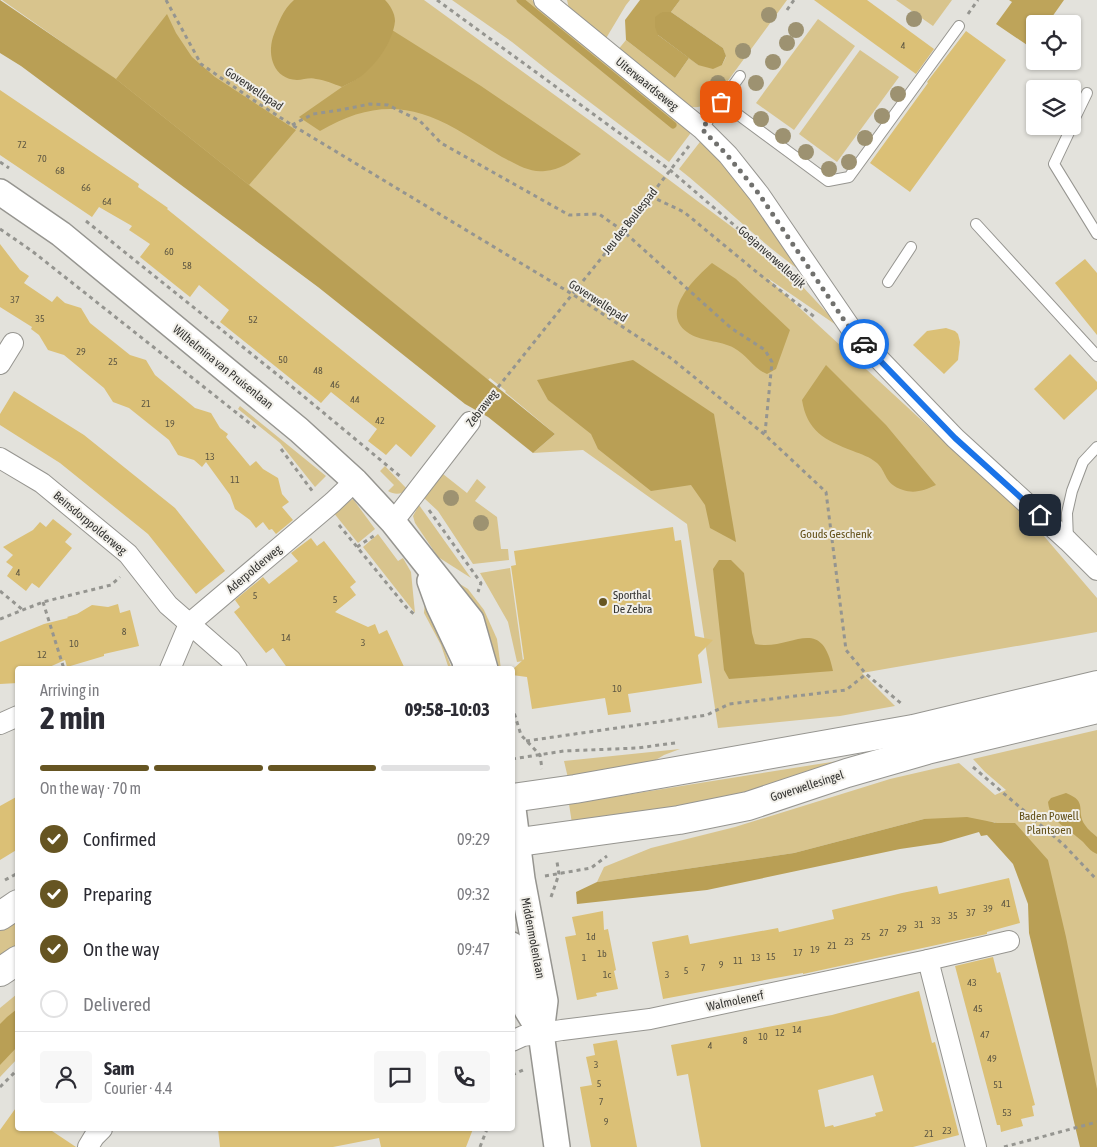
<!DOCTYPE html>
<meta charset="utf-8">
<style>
body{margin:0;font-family:"Asap Condensed",sans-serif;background:#f7f7f7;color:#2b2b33;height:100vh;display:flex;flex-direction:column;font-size:19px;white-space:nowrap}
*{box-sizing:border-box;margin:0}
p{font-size:16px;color:#7c7c81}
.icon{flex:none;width:28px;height:28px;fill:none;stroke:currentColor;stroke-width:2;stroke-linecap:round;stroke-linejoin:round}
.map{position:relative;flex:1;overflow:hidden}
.details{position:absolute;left:15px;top:666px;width:500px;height:465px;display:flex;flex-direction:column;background:#fff;border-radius:5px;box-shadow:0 1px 4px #0004}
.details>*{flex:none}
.tools{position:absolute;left:1026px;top:15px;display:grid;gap:10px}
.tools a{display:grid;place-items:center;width:55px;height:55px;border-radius:5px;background:#fff;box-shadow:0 1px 4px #0004;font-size:25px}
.pin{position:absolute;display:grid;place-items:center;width:42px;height:42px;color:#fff;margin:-21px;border-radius:10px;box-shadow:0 2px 8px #0006}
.courier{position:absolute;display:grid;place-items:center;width:50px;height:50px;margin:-25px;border:4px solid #1a73e8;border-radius:50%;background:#fff;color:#222;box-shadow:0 1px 6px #0007}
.headline em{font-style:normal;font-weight:700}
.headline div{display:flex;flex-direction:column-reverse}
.headline{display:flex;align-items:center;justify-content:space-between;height:85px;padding:0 25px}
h1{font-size:32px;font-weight:700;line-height:38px}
.bar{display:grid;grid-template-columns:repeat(4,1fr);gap:8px 5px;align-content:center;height:60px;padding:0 25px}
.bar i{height:6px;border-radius:4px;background:#e1e1e2}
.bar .active{background:#652}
.bar p{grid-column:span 4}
.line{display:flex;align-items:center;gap:12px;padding:0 25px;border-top:1px solid #e1e1e2}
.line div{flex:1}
.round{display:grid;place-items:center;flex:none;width:52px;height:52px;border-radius:5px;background:#f7f7f7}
ol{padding:0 25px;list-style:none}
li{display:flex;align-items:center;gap:15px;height:55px}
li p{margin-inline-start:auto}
li .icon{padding:5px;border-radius:50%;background:#652;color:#fff;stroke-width:4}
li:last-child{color:#7c7c81}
li i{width:28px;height:28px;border:2px solid #e1e1e2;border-radius:50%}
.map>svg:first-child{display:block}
</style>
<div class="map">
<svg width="1097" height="1147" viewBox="0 0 1097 1147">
<rect width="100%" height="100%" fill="#e3e2dc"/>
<g fill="#d8c48d">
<polygon points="2,0 424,0 600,128 764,251 802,286 842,329 766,277 1031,521 1097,598 1097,632 862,673 895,706 840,716 718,728 687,524 583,450 533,453 555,434 505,392 506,391 490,378 488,380 295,223 116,80"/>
<polygon points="452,0 532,0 693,130 669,162 550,72 512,42"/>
<polygon points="567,0 630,0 626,5 605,40 570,13"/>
<path d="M680,0H787L716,97C702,108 699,109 682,105L617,51L626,40L675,78L689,58L698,65H722L726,57L723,48L671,12Z"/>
<polygon points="896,0 952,0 933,26"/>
<polygon points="818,19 855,46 794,130 756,103"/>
<polygon points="860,50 899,77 837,162 799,134"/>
<path d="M703,138L724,155L805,274C760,243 722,203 679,169Z"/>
<polygon points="240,406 326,476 315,487 280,443 238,409"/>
<path d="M385,466L407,489C401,495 395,495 388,491L394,485L380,471Z"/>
<polygon points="443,474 467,493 477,479 486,487 475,501 497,517 501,549 508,549 509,560 473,564 438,511 424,498"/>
<polygon points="353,499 375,529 358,543 333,512"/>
<polygon points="419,505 471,578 438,557 415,523 413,516"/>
<polygon points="378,534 398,561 403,558 411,572 415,613 363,547"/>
<polygon points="510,568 523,661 517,662 508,622 480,573"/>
<polygon points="455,581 468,589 484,610 497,639 501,669 492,669"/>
<polygon points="425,600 452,669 449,669 441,645 424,613"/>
<polygon points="1097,730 1097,1147 1053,926 995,822 924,819 794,853 597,882 604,867 651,848 735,827 890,779 959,763 995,795 1006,790 985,772 973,759"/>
<polygon points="680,749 664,755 644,767 568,778 564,761"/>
<polygon points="869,756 742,801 573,830 569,804"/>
<polygon points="17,912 17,952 0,964 0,926"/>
<polygon points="17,994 17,1059 0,1077 0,1008"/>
</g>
<g fill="#bea45a">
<polygon points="640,0 680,0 671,12 662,12 658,35 689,58 675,78 626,40 625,20"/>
<polygon points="1009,0 1064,0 1047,24 1035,24 1035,40 1030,47 996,24 1012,2"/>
<polygon points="167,14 176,33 192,57 215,77 296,130 249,185 116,79"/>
<path d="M392,30L481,86L581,154C570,162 560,170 545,171C529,173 516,164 502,157C486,148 472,138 456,129C407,101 368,103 320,131L299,117L342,87L357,79L389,40Z"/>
<path d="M712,263L736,279L790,330L776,369L767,374C754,369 747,355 734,348C720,340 700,342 687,332C659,312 696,277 712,263Z"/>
<path d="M826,365L886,425L936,485C925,490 915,494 903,490C884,484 887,472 877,463C870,457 861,454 853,451C824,440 807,431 802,400Z"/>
</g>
<g fill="#b99f55">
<polygon points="0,0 116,79 249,185 555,434 533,453 488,417 465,404 318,287 21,66 0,53"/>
<path d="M294,0H385C390,5 395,13 395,21C393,43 374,68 356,80C352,82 347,84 342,87C334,84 325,80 316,79C310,77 303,80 297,80C274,79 267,56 273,37C278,24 283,9 294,0Z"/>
<polygon points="662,12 671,12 723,48 726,56 722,65 713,69 698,65 658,35 655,27 655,17"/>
<polygon points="633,360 714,414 736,542 710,528 705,505 691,485 651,491 598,449 591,434 548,400 537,380"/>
<path d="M719,560H731L744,573L752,633L755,644C791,652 821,612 833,671L729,679L724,670L713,569Z"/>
<path d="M1066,793C1089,802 1075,811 1085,825C1088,830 1093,833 1097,837V854C1090,851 1087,846 1082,841C1068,828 1050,822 1048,802L1051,798Z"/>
<polygon points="967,817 997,823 1015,823 1048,860 1066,937 1097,1089 1097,1147 1080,1147 1029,933 1028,904 1013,864 987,835 981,836 979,832 941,843 900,849 707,890 577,904 576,892 597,882 794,853 924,819"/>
<polygon points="17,1009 17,1047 0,1065 0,1024 7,1017"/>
</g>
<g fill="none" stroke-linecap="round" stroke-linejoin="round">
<polyline stroke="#b99f55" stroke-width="7" points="520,0 673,125"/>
</g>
<g fill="#dbc076" fill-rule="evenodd">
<polygon points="814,0 867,0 934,49 916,74"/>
<polygon points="966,31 1006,60 910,192 870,163 928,83 927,82"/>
<polygon points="0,90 139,184 138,187 168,208 167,209 436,426 411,457 396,444 386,455 368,441 377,429 331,392 321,403 265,358 220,322 229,310 199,285 190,297 140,257 150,244 129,230 132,226 99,207 92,217 0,155"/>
<polygon points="0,244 20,270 29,276 24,283 52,302 57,296 65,303 81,308 90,323 130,355 146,360 155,375 195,408 211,413 220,428 228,434 226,437 250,466 256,461 263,469 278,478 282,494 289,502 282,507 293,520 276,534 272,529 269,530 263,522 256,528 250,520 235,509 230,495 206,462 202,467 194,460 178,455 169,440 129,408 113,402 104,388 64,355 48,350 39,335 31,329 32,327 0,307"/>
<polygon points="1085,259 1097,273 1097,335 1055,283"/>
<polygon points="946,328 955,331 958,334 960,342 958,360 944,374 913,345 927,331"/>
<polygon points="1070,354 1097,382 1097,389 1064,420 1034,389"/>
<polygon points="14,391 84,435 175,508 225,571 196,594 148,534 60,463 0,425 0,414"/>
<polygon points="53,519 72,534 65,542 72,548 39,588 32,583 26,591 7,576 13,567 6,562 13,555 3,547 33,530 40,522 46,527"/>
<polygon points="673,527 675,541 681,540 695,636 713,640 698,655 702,683 628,694 631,712 608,715 605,698 532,709 527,677 512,675 512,670 524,659 511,566 516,565 514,551"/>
<polygon points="311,538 317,546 324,541 356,582 350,587 356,595 335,612 368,627 375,624 379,634 387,630 405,669 288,669 273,648 266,653 234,612 240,607 235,600 263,577 269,584 298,561 291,553"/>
<polygon points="118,604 120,613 130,610 139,646 104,654 104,656 67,667 65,660 45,669 18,669 18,683 0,684 0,642 44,624 68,618 67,617 77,614 92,605 108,607"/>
<polygon points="18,796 18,849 0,860 0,806"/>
<polygon points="1009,878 1020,923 987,932 987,934 803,974 803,973 663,999 652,942 688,935 690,944 778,928 779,932 834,919 832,910 902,893 937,886 939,894"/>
<polygon points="603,911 604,930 608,929 616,970 614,971 618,989 596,993 597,996 577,1000 565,937 576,935 572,917"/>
<polygon points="993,957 997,973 1000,972 1035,1105 1032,1106 1034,1116 1021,1119 1023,1126 1001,1132 1000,1125 997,1125 955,966"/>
<path d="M919,991L932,1043L935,1042L959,1135L913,1147H701L688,1074L677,1076L671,1045L832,1015ZM873,1075L883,1111L875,1113L876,1116L834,1127L833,1125L825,1127L818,1090Z"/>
<polygon points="617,1040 637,1147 591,1147 580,1087 592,1085 586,1057 595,1055 593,1044"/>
<polygon points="18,1105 18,1129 49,1129 76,1147 0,1147 0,1130"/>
<polygon points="218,1129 473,1129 466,1147 381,1147 379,1138 333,1147 220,1147"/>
</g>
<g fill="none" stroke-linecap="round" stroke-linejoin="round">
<g stroke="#969590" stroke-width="12">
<g id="service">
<polyline points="721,102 828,181 849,177 959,26"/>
<polyline points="1072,124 1087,93"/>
<polyline points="1072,126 1054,164 1097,234"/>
<polyline points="702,129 740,76"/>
<polyline points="976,224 1097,356"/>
<polyline points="888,282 911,247"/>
<polyline points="1068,540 1067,513 1072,491 1083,462 1097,447"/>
</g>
</g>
<g stroke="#969590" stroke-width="22">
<g id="minor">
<polyline points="544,0 702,129 728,155 759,194 854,333 955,438 1068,541 1097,570"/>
<polyline points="0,364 13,343"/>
<polyline points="0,458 42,483 128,554 168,605 231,660 237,669"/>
<polyline points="393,522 470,422"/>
<polyline points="170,669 189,624 333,502 355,481"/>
<polyline points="0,724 18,716"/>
<polyline points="928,960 1009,941"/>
<polyline points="512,1041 523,1036 562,1030 650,1019 928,960 976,1147"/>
<polyline points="88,1147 94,1137 102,1129"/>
</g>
</g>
<g stroke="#969590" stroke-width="28">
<g id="tertiary">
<polyline points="0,192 61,234 299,430 355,481 393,522 471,620 485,669"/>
<polyline points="430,581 439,606 465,661 466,669"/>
<polyline points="512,801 522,879 545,1001 541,1033 557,1147"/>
<polyline points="512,945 527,1010 541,1033"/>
</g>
</g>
<g stroke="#969590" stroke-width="30">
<g id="secondary">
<polyline points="512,798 575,789 913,729 1097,685"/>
<polyline points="512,843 679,820 748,806 847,773 927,750 1097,709"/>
<polyline points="0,916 18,904"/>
<polyline points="0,972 18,960"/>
</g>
</g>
<g stroke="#959590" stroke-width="3" stroke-dasharray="4 4" stroke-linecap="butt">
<polyline points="166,0 201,64 250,98 292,125 572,294 672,359 764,434 826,492 846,650 866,674 903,705"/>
<polyline points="437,0 670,170 777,262"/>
<polyline points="787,10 794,0"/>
<polyline points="968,14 978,0"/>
<polyline points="292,125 313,114 340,110 370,104 388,105 420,121 441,143 569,215 599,214 623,231 731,328 765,350 772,362 765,433"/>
<polyline points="0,162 9,168"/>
<polyline points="650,196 684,212 759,274 816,318"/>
<polyline points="86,221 284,380 401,477"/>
<polyline points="0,229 32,251 257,429"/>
<polyline points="483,406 623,231 689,146"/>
<polyline points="281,449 313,492"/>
<polyline points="429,510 481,583 478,592"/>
<polyline points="339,525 407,608 415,615"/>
<polyline points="357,547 375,535"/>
<polyline points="0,591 23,610"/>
<polyline points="43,602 64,669"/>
<polyline points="0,619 43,602 111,585 120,577"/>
<polyline points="512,706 521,735 540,755 542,769"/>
<polyline points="526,741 707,715 729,704 846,690 866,674"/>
<polyline points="512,759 564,751 637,748 675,743"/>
<polyline points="973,767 1064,845 1097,880"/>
<polyline points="545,876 591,868 607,856"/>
<polyline points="5,880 18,873"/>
<polyline points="551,897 559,874 557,862"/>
<polyline points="512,1075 523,1070"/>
<polyline points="0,1087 18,1069"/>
<polyline points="480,1147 487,1129"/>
<polyline points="1004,1147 1097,1122"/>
</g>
<use href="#service" stroke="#fff" stroke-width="10"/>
<use href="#minor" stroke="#fff" stroke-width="20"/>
<use href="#tertiary" stroke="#fff" stroke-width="25"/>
<use href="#secondary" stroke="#fff" stroke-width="28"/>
</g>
<g fill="#9d9271">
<circle cx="769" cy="15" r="8"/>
<circle cx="914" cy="19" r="8"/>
<circle cx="796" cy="30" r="8"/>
<circle cx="787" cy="43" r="8"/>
<circle cx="743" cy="51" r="8"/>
<circle cx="773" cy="62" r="8"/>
<circle cx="718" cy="83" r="8"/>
<circle cx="756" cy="83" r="8"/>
<circle cx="898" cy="94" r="8"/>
<circle cx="882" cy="116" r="8"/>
<circle cx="761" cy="119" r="8"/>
<circle cx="783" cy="136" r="8"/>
<circle cx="865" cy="138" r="8"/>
<circle cx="806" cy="152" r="8"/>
<circle cx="849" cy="162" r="8"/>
<circle cx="829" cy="169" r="8"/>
<circle cx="451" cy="498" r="8"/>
<circle cx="481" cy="523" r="8"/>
</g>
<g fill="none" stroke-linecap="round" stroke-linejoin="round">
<polyline stroke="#71716e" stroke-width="5" stroke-dasharray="0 9" points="721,102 702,129 728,156 759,194 846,323 864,344"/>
<polyline stroke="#1a73e8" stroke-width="6" points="864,344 955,438 1040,515"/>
</g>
<circle fill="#652" stroke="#f1efe9" stroke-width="2" cx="603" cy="602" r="5"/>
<g text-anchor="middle" stroke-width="4" stroke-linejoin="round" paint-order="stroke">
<g font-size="10" fill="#5e5743">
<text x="903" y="49">4</text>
<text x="22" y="148">72</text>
<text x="42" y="162">70</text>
<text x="60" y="174">68</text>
<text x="86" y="191">66</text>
<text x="107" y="205">64</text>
<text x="169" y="255">60</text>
<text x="187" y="269">58</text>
<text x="15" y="303">37</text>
<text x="40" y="322">35</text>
<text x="253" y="323">52</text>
<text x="81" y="355">29</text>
<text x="283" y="363">50</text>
<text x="113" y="365">25</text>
<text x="318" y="374">48</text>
<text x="335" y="388">46</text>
<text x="355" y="403">44</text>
<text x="146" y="407">21</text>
<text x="380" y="424">42</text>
<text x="170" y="427">19</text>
<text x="210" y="460">13</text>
<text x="235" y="483">11</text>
<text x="18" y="576">4</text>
<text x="255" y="599">5</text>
<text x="335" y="603">5</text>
<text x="124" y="635">8</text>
<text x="286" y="641">14</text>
<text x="363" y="646">3</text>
<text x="74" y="647">10</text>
<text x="42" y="658">12</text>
<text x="617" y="692">10</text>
<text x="1006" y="907">41</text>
<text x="988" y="912">39</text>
<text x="971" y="916">37</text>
<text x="953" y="919">35</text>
<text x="936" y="924">33</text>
<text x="919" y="928">31</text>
<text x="902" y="932">29</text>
<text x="884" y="936">27</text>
<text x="591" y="940">1d</text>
<text x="866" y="940">25</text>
<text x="849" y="945">23</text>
<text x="832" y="949">21</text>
<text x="815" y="953">19</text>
<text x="798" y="956">17</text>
<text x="602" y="957">1b</text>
<text x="771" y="960">15</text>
<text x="584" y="961">1</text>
<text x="756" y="961">13</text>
<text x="738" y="964">11</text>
<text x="721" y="968">9</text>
<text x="703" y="971">7</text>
<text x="686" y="974">5</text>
<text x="607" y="978">1c</text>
<text x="667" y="978">3</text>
<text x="972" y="986">43</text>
<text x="978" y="1012">45</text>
<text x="797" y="1033">14</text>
<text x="780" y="1036">12</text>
<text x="985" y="1038">47</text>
<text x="763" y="1040">10</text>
<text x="745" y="1044">8</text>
<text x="710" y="1049">4</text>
<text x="992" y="1062">49</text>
<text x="596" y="1068">3</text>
<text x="599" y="1087">5</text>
<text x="998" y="1088">51</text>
<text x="601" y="1105">7</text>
<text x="1007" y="1116">53</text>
<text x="606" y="1125">9</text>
<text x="947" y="1134">23</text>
<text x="929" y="1137">21</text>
</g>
<g font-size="12" fill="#343432" stroke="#f1efe9">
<text transform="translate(647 84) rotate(39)" y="4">Uiterwaardseweg</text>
<text transform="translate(254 89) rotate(34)" y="4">Goverwellepad</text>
<text transform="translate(630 221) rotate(-52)" y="4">Jeu des Boulespad</text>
<text transform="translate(772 257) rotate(42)" y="4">Goejanverwelledijk</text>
<text transform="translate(598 301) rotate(33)" y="4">Goverwellepad</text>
<text transform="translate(223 367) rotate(39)" y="4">Wilhelmina van Pruisenlaan</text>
<text transform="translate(482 408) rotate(-52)" y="4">Zebraweg</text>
<text transform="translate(90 523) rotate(40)" y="4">Beinsdorppolderweg</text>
<text transform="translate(254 569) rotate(-40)" y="4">Aderpolderweg</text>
<text transform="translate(807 786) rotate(-18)" y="4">Goverwellesingel</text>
<text transform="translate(533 938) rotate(79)" y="4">Middenmolenlaan</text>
<text transform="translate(735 1001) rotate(-12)" y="4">Walmolenerf</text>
</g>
<g font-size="12" fill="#645119" stroke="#f1efe9">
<text x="836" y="538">Gouds Geschenk</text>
<text x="1049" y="820">Baden Powell<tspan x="1049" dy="14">Plantsoen</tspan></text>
</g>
<g font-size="12" fill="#343432" stroke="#f1efe9" text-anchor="start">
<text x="613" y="599">Sporthal<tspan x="613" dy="14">De Zebra</tspan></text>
</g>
</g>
</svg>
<div class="tools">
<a><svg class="icon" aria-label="locate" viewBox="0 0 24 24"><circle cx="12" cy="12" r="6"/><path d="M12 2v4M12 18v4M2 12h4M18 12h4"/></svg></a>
<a><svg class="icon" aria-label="layers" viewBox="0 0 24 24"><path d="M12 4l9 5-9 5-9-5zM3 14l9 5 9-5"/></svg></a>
</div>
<div class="pin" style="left:721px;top:102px;background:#ea580c"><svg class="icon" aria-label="bag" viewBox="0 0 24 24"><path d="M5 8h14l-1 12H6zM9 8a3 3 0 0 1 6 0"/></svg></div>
<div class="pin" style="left:1040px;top:515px;background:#1f2937"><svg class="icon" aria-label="home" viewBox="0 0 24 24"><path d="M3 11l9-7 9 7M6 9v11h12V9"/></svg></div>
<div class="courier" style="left:864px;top:344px"><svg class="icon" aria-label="car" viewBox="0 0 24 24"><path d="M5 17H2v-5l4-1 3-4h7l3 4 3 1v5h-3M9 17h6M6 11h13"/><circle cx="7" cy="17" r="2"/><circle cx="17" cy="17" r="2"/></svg></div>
<section class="details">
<div class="headline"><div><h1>2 min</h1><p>Arriving in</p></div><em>09:58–10:03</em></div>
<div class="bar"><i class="active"></i><i class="active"></i><i class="active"></i><i></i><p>On the way · 70 m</p></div>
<ol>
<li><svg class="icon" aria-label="check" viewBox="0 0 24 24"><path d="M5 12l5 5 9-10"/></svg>Confirmed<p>09:29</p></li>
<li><svg class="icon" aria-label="check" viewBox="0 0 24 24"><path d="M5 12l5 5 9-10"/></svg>Preparing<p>09:32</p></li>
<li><svg class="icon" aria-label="check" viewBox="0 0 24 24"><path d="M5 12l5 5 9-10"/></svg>On the way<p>09:47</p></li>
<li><i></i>Delivered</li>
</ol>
<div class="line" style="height:90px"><a class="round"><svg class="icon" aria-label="person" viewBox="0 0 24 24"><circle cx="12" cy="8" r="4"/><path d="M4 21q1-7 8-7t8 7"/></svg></a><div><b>Sam</b><p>Courier · 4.4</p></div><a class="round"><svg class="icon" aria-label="chat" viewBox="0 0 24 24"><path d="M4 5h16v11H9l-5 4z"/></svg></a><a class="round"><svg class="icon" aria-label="phone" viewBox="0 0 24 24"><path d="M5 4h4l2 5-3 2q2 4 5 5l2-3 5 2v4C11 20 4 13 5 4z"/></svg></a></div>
</section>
</div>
